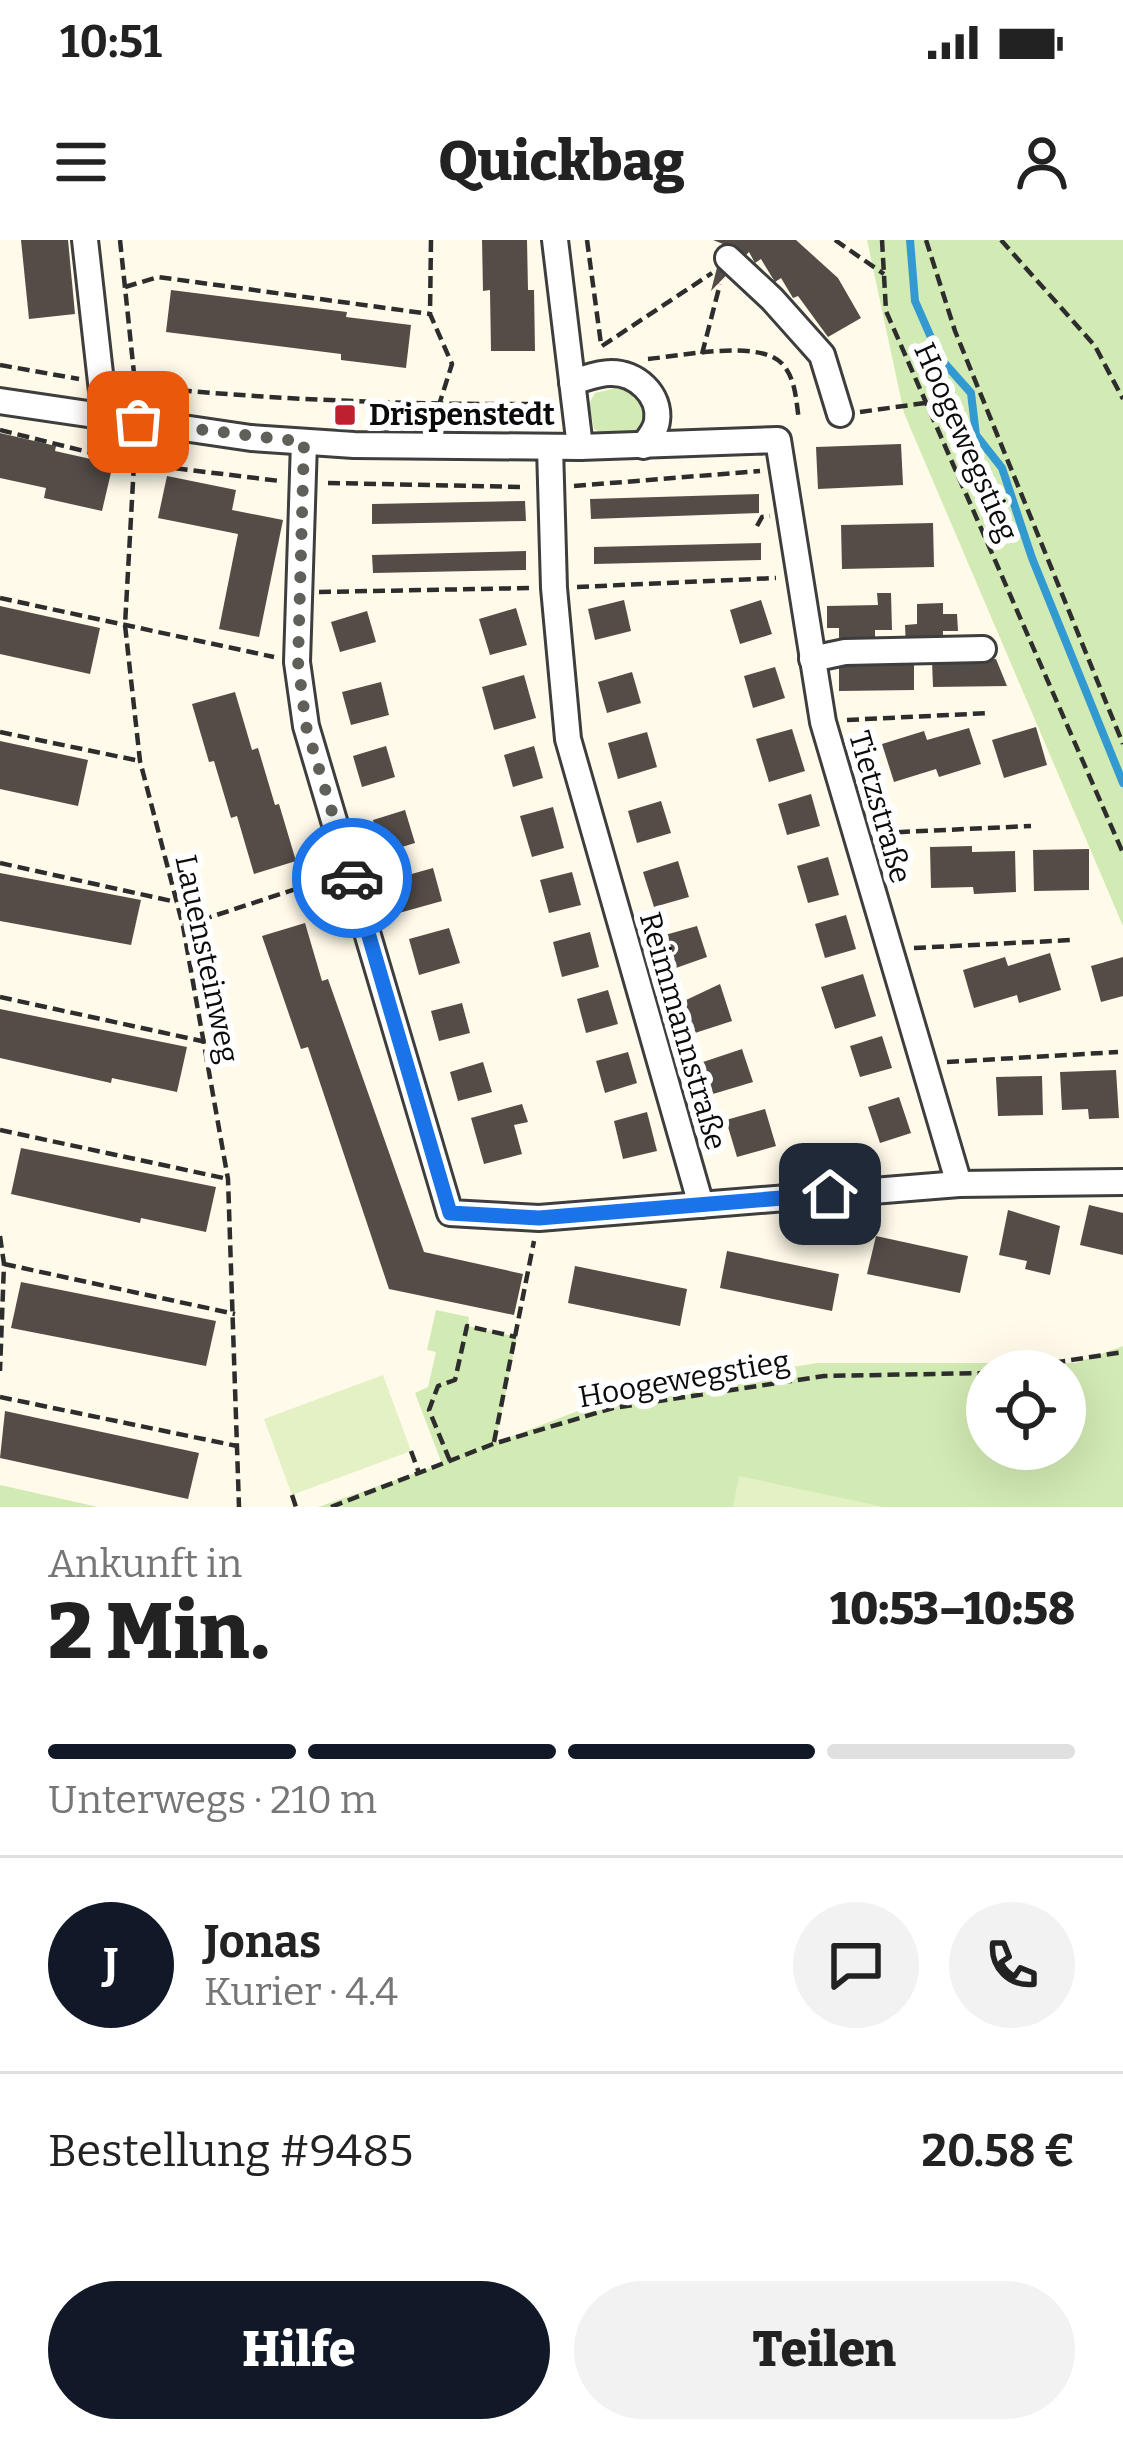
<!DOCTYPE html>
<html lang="de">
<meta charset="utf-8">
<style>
body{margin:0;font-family:Bitter,serif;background:#f2f2f2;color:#222;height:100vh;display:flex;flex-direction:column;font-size:45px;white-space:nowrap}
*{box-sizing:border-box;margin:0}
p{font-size:39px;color:#767676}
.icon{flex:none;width:66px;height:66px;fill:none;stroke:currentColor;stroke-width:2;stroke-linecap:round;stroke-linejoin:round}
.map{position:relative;height:1267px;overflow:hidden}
.sheet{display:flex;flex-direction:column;background:#fff;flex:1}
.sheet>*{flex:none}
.tools{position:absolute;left:966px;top:1110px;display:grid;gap:24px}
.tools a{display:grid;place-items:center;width:120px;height:120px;border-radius:50%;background:#fff;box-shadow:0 12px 48px #0002;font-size:60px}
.pin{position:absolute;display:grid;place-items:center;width:102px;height:102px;color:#fff;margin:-51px;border-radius:24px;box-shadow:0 6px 18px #0006}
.courier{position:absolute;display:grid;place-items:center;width:120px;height:120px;margin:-60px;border:9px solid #1a73e8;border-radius:50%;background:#fff;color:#222;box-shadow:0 3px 15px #0007}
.summary em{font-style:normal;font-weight:800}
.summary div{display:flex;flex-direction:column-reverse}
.summary{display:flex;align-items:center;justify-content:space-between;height:204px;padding:0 48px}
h1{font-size:78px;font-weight:800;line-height:90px}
.bar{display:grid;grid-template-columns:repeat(4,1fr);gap:18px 12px;align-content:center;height:144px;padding:0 48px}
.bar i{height:15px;border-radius:9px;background:#e0e0e0}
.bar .current{background:#111827}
.bar p{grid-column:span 4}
.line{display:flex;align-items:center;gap:30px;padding:0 48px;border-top:3px solid #e0e0e0}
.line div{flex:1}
.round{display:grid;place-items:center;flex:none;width:126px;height:126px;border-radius:63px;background:#f2f2f2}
.button{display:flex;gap:24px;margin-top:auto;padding:24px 48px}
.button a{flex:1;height:138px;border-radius:72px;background:#111827;color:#fff;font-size:48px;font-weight:800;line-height:138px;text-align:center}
.button a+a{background:#f2f2f2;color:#222}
.status{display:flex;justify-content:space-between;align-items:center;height:84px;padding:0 60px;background:#fff;direction:ltr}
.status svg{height:33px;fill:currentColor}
header{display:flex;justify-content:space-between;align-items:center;height:156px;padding:0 48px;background:#fff;font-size:54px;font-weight:800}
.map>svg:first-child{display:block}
</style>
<div class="status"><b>10:51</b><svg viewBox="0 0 49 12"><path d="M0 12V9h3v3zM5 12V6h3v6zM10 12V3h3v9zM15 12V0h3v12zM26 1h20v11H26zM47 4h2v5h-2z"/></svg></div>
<header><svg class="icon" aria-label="menu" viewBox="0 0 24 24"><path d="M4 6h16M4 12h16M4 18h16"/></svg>Quickbag<svg class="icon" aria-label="person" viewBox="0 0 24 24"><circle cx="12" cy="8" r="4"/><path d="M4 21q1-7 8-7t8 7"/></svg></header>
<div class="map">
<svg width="1123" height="1267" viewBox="0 0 1123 1267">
<rect width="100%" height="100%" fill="#fffae9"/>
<g fill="#d2eab3" fill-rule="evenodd">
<polygon points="867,0 1123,0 1123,686 904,173"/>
<path d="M616,148L639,155C657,197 627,207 594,189L589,164L595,153Z"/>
<path d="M436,1070L469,1077L468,1086L517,1097L495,1203L619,1155L817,1123H1076L1123,1106V1267H318L442,1224L415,1153L428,1147L436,1112L427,1110ZM987,1131H1065V1209H987Z"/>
<polygon points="0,1245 98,1267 0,1267"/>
</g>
<g fill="#e4f1c5">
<polygon points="383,1135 411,1211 292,1255 264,1179"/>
<polygon points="739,1236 884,1267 733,1267"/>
</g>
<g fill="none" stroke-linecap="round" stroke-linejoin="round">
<polyline stroke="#3299d1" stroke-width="8" points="910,0 915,61 940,118 971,153 976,195 1002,228 1032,318 1123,543"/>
</g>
<g fill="#544c47">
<polygon points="21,0 68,0 75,74 29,79"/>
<polygon points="482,0 527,0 528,50 534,50 535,111 491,111 490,50 483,51"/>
<polygon points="713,0 796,0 838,38 861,78 828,97 798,56 793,58 781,38 775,42 761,19 755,23 749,12 711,51 723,4"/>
<polygon points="171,50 347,72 346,77 411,85 406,128 341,120 341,114 166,92"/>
<polygon points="0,193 56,206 55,211 113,224 102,271 44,258 46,248 0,238"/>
<polygon points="901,204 903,245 818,249 816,207"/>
<polygon points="167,236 236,250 232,270 283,280 259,397 219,389 238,294 158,278"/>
<polygon points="759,254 759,273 591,279 590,259"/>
<polygon points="525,261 526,281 372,284 372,264"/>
<polygon points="933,283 934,327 842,329 841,285"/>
<polygon points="761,303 761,320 594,324 594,307"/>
<polygon points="526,311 526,330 373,333 372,315"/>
<polygon points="877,353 891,353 892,390 875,390 875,405 839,406 839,388 827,388 827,366 878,365"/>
<polygon points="624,360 631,391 595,400 588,369"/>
<polygon points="761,360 772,394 740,404 730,370"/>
<polygon points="943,363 943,374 957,374 958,391 943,391 943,406 906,407 905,385 917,384 917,364"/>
<polygon points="0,366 100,388 90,434 0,414"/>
<polygon points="516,368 527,405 490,415 479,379"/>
<polygon points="367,371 376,402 340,412 331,382"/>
<polygon points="996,419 1007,446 933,447 932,421"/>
<polygon points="914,423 914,450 839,451 839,425"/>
<polygon points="775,427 785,458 753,468 744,436"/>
<polygon points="632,432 641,463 607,473 598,442"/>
<polygon points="524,435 536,478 494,490 482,447"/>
<polygon points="381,442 389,475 351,485 342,452"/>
<polygon points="235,452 252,510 258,508 275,565 279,564 296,621 254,634 237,576 231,578 214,521 209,522 192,464"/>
<polygon points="1036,487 1047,525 1004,538 992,500"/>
<polygon points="969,488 981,524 939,537 936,529 894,542 882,504 924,491 927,500"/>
<polygon points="792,489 805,531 769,542 756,499"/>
<polygon points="647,492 657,527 618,539 608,503"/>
<polygon points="0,501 88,520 78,566 0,549"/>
<polygon points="386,506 395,537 362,547 353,516"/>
<polygon points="534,506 543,538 513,547 504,515"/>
<polygon points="811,554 820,586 787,595 778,564"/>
<polygon points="661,561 671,593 637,603 628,571"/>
<polygon points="553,567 564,608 532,617 520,576"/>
<polygon points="405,570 415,603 382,613 373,580"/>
<polygon points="972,606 972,612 1015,611 1016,652 974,654 973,647 931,648 930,607"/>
<polygon points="1089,609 1089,650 1034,651 1033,610"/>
<polygon points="828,617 839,655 808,663 797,626"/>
<polygon points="678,621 689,657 654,667 643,632"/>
<polygon points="433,628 442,661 399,673 390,640"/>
<polygon points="572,632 581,665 549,673 540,640"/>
<polygon points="0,633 141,660 131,705 0,681"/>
<polygon points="846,675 856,709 825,718 815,684"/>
<polygon points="305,683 322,741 328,739 424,1012 523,1034 514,1075 389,1049 308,807 301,809 262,696"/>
<polygon points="697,686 707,717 676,728 665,695"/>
<polygon points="449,688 460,723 419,735 409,699"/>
<polygon points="590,692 599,727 562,737 553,702"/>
<polygon points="1050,713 1061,750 1019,763 1017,755 974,768 963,730 1005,717 1008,726"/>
<polygon points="1123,717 1123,756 1101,762 1091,726"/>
<polygon points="863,734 876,776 835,789 821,747"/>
<polygon points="720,744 732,781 695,793 684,761"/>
<polygon points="608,750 618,784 586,793 577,759"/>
<polygon points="462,763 470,793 439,801 431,771"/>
<polygon points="0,769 187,807 177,852 112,838 111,843 0,818"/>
<polygon points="882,796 892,828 860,837 850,806"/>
<polygon points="742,809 753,842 713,854 703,822"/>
<polygon points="628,812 637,843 605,853 596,821"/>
<polygon points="483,822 492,852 458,861 450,832"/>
<polygon points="1116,830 1119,878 1089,879 1088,869 1062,870 1060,832"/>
<polygon points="1042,836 1043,875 998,876 996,837"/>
<polygon points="899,857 911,893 880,903 868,867"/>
<polygon points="522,864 528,882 514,885 522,914 484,924 471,878"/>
<polygon points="765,869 776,906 737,917 726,880"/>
<polygon points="647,872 657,911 623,919 614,881"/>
<polygon points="21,908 216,947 206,992 141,978 140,983 11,954"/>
<polygon points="1089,965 1123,973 1123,1015 1080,1005"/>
<polygon points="1008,970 1060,986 1050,1035 1025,1029 1027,1021 999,1015"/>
<polygon points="876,996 968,1016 960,1053 867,1034"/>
<polygon points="727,1011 839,1034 832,1071 720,1048"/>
<polygon points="575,1026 687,1049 680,1086 568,1063"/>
<polygon points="21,1042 216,1081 206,1126 11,1088"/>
<polygon points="5,1171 199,1213 188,1259 0,1218"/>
</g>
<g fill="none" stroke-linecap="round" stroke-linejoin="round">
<g stroke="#3e3e3e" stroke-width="30">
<g id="minor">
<polyline points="85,0 105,178"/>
<polyline points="555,0 580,207"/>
<polyline points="728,18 772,59 822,115 840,174"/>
<path d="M572,142C584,139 598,133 610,133C636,132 661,155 657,181C656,190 649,198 643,206"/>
<polyline points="0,161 251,198 354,205 580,207 778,200 823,482 959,944"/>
<polyline points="304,202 297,422 306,486 450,973 539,978 959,944 1123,942"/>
<polyline points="550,207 554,348 568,499 701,965"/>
<polyline points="812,419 845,412 983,409"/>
</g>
</g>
<g stroke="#2d2d2d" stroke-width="4.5" stroke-dasharray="12 6" stroke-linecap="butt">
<polyline points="120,0 135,143"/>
<polyline points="431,0 430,74 452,124 439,165"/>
<polyline points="587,0 601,104"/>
<polyline points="835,0 884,34"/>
<polyline points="882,0 886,71 1123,613"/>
<polyline points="926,0 955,91 1123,504"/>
<polyline points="1001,0 1095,106 1123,159"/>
<polyline points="125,47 158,37 430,74"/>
<polyline points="602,106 712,33"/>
<polyline points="702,114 720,44"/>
<path d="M648,119C680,116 764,98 784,126C796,141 796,161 799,180"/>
<polyline points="0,125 79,139"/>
<path d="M126,145C268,160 409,165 552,164"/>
<polyline points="860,172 925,163"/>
<polyline points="0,190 132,223 280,241"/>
<polyline points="135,206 125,385 140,521 183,686 228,939 239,1267"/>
<polyline points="328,243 526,247"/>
<polyline points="574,246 760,231"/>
<polyline points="757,286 762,277 770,276"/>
<polyline points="577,347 776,338"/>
<polyline points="319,352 530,348"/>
<polyline points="0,358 274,417"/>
<polyline points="847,480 990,473"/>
<polyline points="0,492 140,521"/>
<polyline points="880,593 1031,586"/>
<polyline points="0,623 176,662"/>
<polyline points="183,686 326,639"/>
<polyline points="914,708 1072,700"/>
<polyline points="0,757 206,802"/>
<polyline points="947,822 1118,812"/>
<polyline points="0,890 228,939"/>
<polyline points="0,996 4,1024 0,1131"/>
<polyline points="4,1024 235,1074"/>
<polyline points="1000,1131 1123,1112"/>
<polyline points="0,1157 237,1206"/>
<polyline points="494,1202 534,1001"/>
<polyline points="411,1211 419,1233"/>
<polyline points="450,1221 429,1170 438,1146 455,1140 467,1086 516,1097"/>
<polyline points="292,1255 296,1267"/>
<polyline points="331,1267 493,1204 613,1168 824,1136 987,1133"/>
</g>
<use href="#minor" stroke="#fff" stroke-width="24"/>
</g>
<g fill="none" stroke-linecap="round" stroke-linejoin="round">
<polyline stroke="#605f59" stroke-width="12" stroke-dasharray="0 21.6" points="138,182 304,202 298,422 306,486 352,638"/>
<polyline stroke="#1a73e8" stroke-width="15" points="352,638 450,973 539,978 830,954"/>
</g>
<rect fill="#bf202f" stroke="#fff" stroke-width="4.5" x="333" y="163" width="24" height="24" rx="6"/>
<g text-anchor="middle" stroke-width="12" stroke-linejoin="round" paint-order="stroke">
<g font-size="30" font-weight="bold" fill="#0b0b0b" stroke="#fff" text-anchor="start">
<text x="369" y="185">Drispenstedt</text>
</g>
<g font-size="30" fill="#0b0b0b" stroke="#fff">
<text transform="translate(966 202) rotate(66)" y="10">Hoogewegstieg</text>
<text transform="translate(880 567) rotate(74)" y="10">Tietzstraße</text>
<text transform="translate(207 719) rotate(78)" y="10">Lauensteinweg</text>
<text transform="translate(683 791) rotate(74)" y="10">Reimmannstraße</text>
<text transform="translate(684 1139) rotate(-10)" y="10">Hoogewegstieg</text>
</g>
</g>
</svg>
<div class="tools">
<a><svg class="icon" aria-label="locate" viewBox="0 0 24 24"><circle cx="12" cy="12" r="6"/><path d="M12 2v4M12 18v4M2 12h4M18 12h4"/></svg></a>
</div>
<div class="pin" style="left:138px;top:182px;background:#ea580c"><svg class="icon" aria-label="bag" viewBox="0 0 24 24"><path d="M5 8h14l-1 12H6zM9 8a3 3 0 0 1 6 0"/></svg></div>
<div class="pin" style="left:830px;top:954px;background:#1f2937"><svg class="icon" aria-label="home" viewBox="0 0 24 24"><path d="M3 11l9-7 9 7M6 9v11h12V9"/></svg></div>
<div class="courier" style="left:352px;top:638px"><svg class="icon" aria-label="car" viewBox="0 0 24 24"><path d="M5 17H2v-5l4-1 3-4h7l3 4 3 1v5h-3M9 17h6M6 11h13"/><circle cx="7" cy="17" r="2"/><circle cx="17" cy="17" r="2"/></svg></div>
</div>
<section class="sheet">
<div class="summary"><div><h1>2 Min.</h1><p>Ankunft in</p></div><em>10:53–10:58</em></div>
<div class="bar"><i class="current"></i><i class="current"></i><i class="current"></i><i></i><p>Unterwegs · 210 m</p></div>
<div class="line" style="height:216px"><b class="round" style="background:#111827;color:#fff">J</b><div><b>Jonas</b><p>Kurier · 4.4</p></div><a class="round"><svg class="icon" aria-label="chat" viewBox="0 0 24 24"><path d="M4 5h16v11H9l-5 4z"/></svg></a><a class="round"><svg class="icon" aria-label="phone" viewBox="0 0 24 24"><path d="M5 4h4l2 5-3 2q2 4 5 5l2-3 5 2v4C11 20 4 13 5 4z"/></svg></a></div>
<div class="line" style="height:156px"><div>Bestellung #9485</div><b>20.58 €</b></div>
<div class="button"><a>Hilfe</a><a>Teilen</a></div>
</section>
